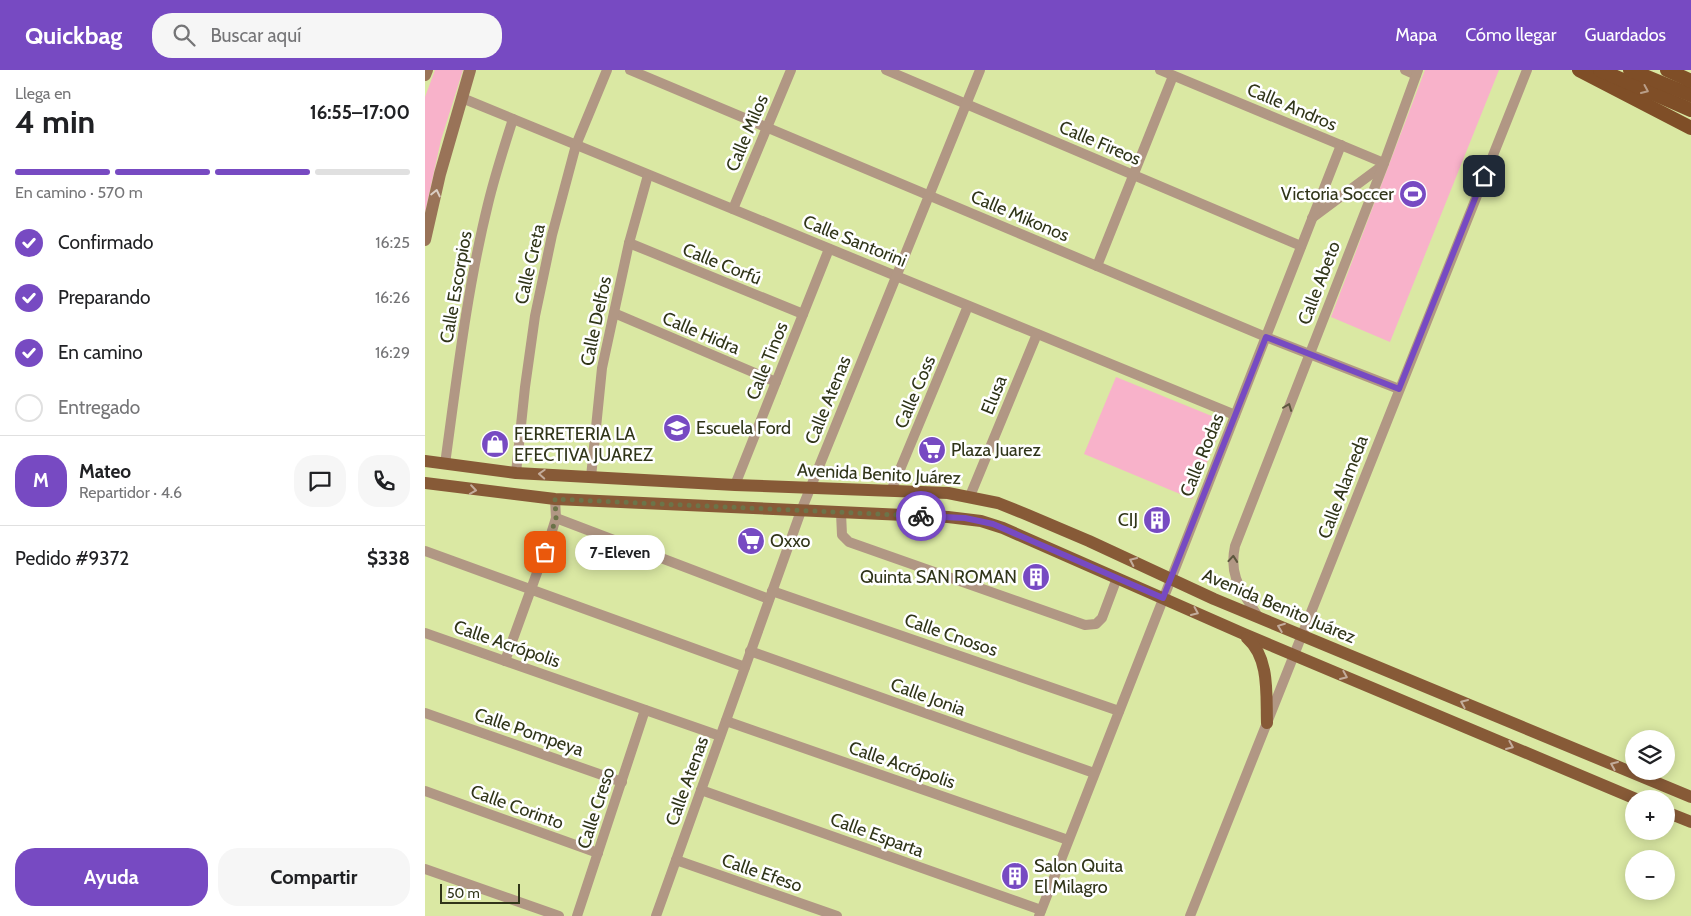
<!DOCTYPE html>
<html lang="es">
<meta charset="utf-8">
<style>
body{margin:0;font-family:Cabin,sans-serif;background:#f6f6f6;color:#202124;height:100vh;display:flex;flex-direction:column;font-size:19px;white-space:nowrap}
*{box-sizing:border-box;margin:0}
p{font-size:16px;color:#757577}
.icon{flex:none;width:28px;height:28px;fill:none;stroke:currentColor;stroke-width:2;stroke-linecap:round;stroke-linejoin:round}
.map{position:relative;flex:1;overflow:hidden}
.side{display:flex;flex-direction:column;background:#fff;width:425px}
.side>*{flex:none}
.fabs{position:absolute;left:1200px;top:660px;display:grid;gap:10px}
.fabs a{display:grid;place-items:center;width:50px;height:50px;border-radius:50%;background:#fff;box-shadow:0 2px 12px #0003;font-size:25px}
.scale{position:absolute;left:15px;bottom:12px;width:80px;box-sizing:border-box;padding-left:5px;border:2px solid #303519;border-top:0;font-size:14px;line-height:18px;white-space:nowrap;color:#303519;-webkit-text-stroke:4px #fff;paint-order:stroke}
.pin{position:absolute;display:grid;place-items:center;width:42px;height:42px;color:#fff;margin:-21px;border-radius:10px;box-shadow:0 2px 8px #0006}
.courier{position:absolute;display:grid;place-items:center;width:50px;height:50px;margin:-25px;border:4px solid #774ac2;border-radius:50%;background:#fff;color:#222;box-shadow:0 1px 6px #0007}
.bubble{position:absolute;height:35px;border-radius:18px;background:#fff;box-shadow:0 2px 12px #0003;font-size:16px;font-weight:800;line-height:35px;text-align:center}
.summary em{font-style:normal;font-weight:800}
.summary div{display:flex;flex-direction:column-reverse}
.summary{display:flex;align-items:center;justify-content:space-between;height:85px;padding:0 15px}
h1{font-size:32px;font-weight:800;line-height:38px}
.bar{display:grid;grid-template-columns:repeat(4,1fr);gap:8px 5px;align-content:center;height:60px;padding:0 15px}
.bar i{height:6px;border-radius:4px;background:#e0e0e0}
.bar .on{background:#774ac2}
.bar p{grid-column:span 4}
.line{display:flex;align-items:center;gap:12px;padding:0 15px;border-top:1px solid #e0e0e0}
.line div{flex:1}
.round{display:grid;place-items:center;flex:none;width:52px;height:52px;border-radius:20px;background:#f6f6f6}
ol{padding:0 15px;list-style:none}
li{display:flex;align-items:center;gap:15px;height:55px}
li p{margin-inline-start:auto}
li .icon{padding:5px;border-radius:50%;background:#774ac2;color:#fff;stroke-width:4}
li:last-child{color:#757577}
li i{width:28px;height:28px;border:2px solid #e0e0e0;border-radius:50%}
.button{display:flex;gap:10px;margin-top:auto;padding:10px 15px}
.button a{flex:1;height:58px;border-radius:20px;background:#774ac2;color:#fff;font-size:20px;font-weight:800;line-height:58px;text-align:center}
.button a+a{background:#f6f6f6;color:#202124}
header{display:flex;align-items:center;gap:30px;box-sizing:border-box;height:70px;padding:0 25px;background:#774ac2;color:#fff}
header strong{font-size:24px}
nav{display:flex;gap:28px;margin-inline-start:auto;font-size:18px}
.search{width:350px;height:45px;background:#f6f6f6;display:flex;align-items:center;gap:12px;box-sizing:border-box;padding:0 18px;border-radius:20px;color:#757577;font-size:19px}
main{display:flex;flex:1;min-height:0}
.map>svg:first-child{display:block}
</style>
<header>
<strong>Quickbag</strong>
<div class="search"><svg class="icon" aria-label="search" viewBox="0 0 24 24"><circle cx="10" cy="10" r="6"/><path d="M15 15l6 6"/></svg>Buscar aquí</div>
<nav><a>Mapa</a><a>Cómo llegar</a><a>Guardados</a></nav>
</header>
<main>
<section class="side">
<div class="summary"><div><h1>4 min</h1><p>Llega en</p></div><em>16:55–17:00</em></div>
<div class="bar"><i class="on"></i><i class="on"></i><i class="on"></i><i></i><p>En camino · 570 m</p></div>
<ol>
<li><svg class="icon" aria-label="check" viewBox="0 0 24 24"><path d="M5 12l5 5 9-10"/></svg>Confirmado<p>16:25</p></li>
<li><svg class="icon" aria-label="check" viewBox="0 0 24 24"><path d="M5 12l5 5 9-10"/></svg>Preparando<p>16:26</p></li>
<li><svg class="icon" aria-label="check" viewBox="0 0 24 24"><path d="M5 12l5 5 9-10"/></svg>En camino<p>16:29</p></li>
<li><i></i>Entregado</li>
</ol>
<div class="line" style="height:90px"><b class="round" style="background:#774ac2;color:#fff">M</b><div><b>Mateo</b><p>Repartidor · 4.6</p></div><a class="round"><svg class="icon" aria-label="chat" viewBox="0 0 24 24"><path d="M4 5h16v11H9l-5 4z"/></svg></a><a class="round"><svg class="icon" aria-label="phone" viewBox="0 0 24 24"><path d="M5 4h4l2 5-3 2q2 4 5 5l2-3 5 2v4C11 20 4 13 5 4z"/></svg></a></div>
<div class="line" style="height:65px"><div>Pedido #9372</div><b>$338</b></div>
<div class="button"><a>Ayuda</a><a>Compartir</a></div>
</section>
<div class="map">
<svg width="1266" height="846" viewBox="0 0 1266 846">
<rect width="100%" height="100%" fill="#dae8a3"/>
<g fill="#f8b2ca">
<polygon points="10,0 38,0 16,70 0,143 0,27"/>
<polygon points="1000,0 1074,0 965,272 906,247"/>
<polygon points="691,307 799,351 767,429 659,384"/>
</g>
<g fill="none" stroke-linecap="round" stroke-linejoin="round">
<g stroke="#b19784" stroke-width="10">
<polyline points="205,0 841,267 974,319"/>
<polyline points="461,0 876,176"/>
<polyline points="735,0 959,93"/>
<polyline points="980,0 991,5"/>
<polyline points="37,28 810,345"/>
<polyline points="308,139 366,0"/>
<polyline points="887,148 957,96"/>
<polyline points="204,173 378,244"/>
<polyline points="672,196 748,6"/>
<polyline points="189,243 351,312"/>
<path d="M20,394C32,307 42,219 63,134C70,105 79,77 88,49"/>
<polyline points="91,403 100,317 110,246 127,165 151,75 182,0"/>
<polyline points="166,407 177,298 204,173 223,105"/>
<polyline points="310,415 404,179"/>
<polyline points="466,421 543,236"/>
<polyline points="545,426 612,264"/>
<polyline points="416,443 417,465 424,472 660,555 671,554 677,548 692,508"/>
<polyline points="131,448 344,529"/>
<polyline points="0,481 320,597"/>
<polyline points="347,521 694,641"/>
<path d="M834,548C818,522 803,508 810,476L958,96L993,0"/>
<polyline points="0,563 295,666"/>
<polyline points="325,581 669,703"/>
<polyline points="80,591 126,464 131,448 130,429"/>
<polyline points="0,643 197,712"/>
<polyline points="301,651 643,770"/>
<polyline points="276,720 616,840"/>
<polyline points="0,721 173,783"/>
<polyline points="251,790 412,846"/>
<polyline points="0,799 134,846"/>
<polyline points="152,846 220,640"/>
<polyline points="231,846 376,441 555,0"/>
<polyline points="614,846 916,75"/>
<polyline points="765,846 1102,0"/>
</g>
<g stroke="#997358" stroke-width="12">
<polyline points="0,5 2,0"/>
<polyline points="0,170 15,104 45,0"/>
</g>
<g stroke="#875a37" stroke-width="12">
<polyline points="0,391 91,403 310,415 523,423 573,433 598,443 664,471 789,529 1266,727"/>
<polyline points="0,413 130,429 523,447 556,451 578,458 819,564 1211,729"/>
<path d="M822,568C845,588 841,625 842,653"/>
<polyline points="1241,742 1266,752"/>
</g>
<g stroke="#7f4e27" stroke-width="14">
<polyline points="1154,0 1266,58"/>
<polyline points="1175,0 1266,40"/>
<polyline points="1205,0 1266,25"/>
<polyline points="1242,0 1266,11"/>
</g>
</g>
<defs><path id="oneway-chevron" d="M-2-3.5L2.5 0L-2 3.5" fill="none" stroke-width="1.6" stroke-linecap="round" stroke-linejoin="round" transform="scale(1.25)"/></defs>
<use stroke="#b99e88" href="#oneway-chevron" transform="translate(1220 20) rotate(24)"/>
<use stroke="#dbcec5" href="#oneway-chevron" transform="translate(11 123) rotate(-77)"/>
<g stroke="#5d573e">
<use href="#oneway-chevron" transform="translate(863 337) rotate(-69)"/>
<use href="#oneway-chevron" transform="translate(808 489) rotate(-85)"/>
</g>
<g stroke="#c3ac9b">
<use href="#oneway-chevron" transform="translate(117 404) rotate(-177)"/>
<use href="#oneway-chevron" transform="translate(48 420) rotate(8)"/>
<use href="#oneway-chevron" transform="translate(708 491) rotate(-155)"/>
<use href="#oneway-chevron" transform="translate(770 542) rotate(24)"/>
<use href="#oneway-chevron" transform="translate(856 557) rotate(-159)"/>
<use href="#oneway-chevron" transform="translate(919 606) rotate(23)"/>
<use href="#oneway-chevron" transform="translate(1039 633) rotate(-157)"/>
<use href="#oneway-chevron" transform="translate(1085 676) rotate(23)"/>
<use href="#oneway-chevron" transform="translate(1189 695) rotate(-157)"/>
</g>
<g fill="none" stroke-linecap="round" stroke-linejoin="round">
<polyline stroke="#6c7449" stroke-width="5" stroke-dasharray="0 9" points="120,482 131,448 130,429 496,446"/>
<polyline stroke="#774ac2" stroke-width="6" points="496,446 540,448 568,454 738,528 841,267 974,319 1059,106"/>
</g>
<defs>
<g id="stadium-disc" transform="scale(1.4375)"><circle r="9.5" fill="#774ac2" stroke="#fff"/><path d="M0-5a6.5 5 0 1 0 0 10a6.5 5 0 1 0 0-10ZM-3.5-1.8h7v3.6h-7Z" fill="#fff"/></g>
<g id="school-disc" transform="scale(1.4375)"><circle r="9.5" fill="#774ac2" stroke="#fff"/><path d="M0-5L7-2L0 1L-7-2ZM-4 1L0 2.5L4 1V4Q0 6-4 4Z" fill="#fff"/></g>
<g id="shop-disc" transform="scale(1.4375)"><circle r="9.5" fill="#774ac2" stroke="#fff"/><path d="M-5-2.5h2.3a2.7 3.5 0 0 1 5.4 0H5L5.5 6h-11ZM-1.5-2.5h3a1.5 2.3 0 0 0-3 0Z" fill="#fff"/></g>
<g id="supermarket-disc" transform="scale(1.4375)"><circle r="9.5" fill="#774ac2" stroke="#fff"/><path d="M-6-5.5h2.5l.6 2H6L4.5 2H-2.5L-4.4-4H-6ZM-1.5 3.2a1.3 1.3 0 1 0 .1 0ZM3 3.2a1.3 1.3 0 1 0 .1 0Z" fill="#fff"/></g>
<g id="building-disc" transform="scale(1.4375)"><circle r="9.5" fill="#774ac2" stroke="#fff"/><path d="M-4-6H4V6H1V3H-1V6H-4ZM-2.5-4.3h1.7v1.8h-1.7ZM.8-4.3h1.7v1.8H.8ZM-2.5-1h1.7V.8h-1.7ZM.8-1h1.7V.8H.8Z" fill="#fff"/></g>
</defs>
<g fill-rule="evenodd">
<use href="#stadium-disc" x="988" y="124"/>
<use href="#school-disc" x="252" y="358"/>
<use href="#shop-disc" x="70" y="374"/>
<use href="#supermarket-disc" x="507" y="380"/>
<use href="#building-disc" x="732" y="450"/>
<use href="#supermarket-disc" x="326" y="471"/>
<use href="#building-disc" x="611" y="507"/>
<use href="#building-disc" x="590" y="806"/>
</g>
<g text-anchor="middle" stroke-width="5" stroke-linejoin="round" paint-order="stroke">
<g font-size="18" fill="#303519" stroke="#fff">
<text transform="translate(867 37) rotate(23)" y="6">Calle Andros</text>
<text transform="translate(322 63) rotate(-67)" y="6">Calle Milos</text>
<text transform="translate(675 73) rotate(23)" y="6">Calle Fireos</text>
<text transform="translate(595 146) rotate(23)" y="6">Calle Mikonos</text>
<text transform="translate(430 171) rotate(22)" y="6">Calle Santorini</text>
<text transform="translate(105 194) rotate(-77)" y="6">Calle Creta</text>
<text transform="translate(297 194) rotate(22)" y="6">Calle Corfú</text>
<text transform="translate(894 213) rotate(-69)" y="6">Calle Abeto</text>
<text transform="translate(31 217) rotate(-80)" y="6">Calle Escorpios</text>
<text transform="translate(171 251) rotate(-78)" y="6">Calle Delfos</text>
<text transform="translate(276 263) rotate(23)" y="6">Calle Hidra</text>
<text transform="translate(342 291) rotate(-68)" y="6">Calle Tinos</text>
<text transform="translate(490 322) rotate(-67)" y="6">Calle Coss</text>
<text transform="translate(569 325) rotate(-68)" y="6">Elusa</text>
<text transform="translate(403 330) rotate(-68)" y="6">Calle Atenas</text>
<text transform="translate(777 385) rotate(-68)" y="6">Calle Rodas</text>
<text transform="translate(454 404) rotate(3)" y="6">Avenida Benito Juárez</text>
<text transform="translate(918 417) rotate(-69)" y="6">Calle Alameda</text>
<text transform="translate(854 536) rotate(23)" y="6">Avenida Benito Juárez</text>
<text transform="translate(526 565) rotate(19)" y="6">Calle Cnosos</text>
<text transform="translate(82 574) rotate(19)" y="6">Calle Acrópolis</text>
<text transform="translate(503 627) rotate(20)" y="6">Calle Jonia</text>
<text transform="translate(104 662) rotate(19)" y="6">Calle Pompeya</text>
<text transform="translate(477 695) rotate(19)" y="6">Calle Acrópolis</text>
<text transform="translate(262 711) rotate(-70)" y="6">Calle Atenas</text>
<text transform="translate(92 737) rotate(20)" y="6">Calle Corinto</text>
<text transform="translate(171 738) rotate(-72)" y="6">Calle Creso</text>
<text transform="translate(452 765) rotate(20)" y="6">Calle Esparta</text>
<text transform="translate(337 803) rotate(19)" y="6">Calle Efeso</text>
</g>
<g font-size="18" fill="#303519" stroke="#fff" text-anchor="start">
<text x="969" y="130" text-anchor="end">Victoria Soccer</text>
<text x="271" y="364">Escuela Ford</text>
<text x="89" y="370">FERRETERIA LA<tspan x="89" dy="21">EFECTIVA JUAREZ</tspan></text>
<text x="526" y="386">Plaza Juarez</text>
<text x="713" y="456" text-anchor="end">CIJ</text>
<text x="345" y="477">Oxxo</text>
<text x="592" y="513" text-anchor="end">Quinta SAN ROMAN</text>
<text x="609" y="802">Salon Quita<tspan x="609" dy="21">El Milagro</tspan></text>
</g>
</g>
</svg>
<div class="fabs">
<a><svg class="icon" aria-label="layers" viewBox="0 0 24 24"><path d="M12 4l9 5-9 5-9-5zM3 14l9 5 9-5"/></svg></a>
<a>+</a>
<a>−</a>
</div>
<div class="scale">50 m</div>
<div class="pin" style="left:120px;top:482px;background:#ea580c"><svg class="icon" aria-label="bag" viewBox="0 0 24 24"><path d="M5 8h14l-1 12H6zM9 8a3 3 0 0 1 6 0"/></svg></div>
<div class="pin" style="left:1059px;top:106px;background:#1f2937"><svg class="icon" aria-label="home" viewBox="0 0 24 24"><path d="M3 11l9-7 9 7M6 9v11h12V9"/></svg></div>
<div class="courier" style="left:496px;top:446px"><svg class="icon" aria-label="bike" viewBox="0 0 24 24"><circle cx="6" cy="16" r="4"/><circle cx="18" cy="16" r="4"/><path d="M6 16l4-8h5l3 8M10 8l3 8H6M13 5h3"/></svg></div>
<div class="bubble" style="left:150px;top:465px;width:90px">7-Eleven</div>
</div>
</main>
